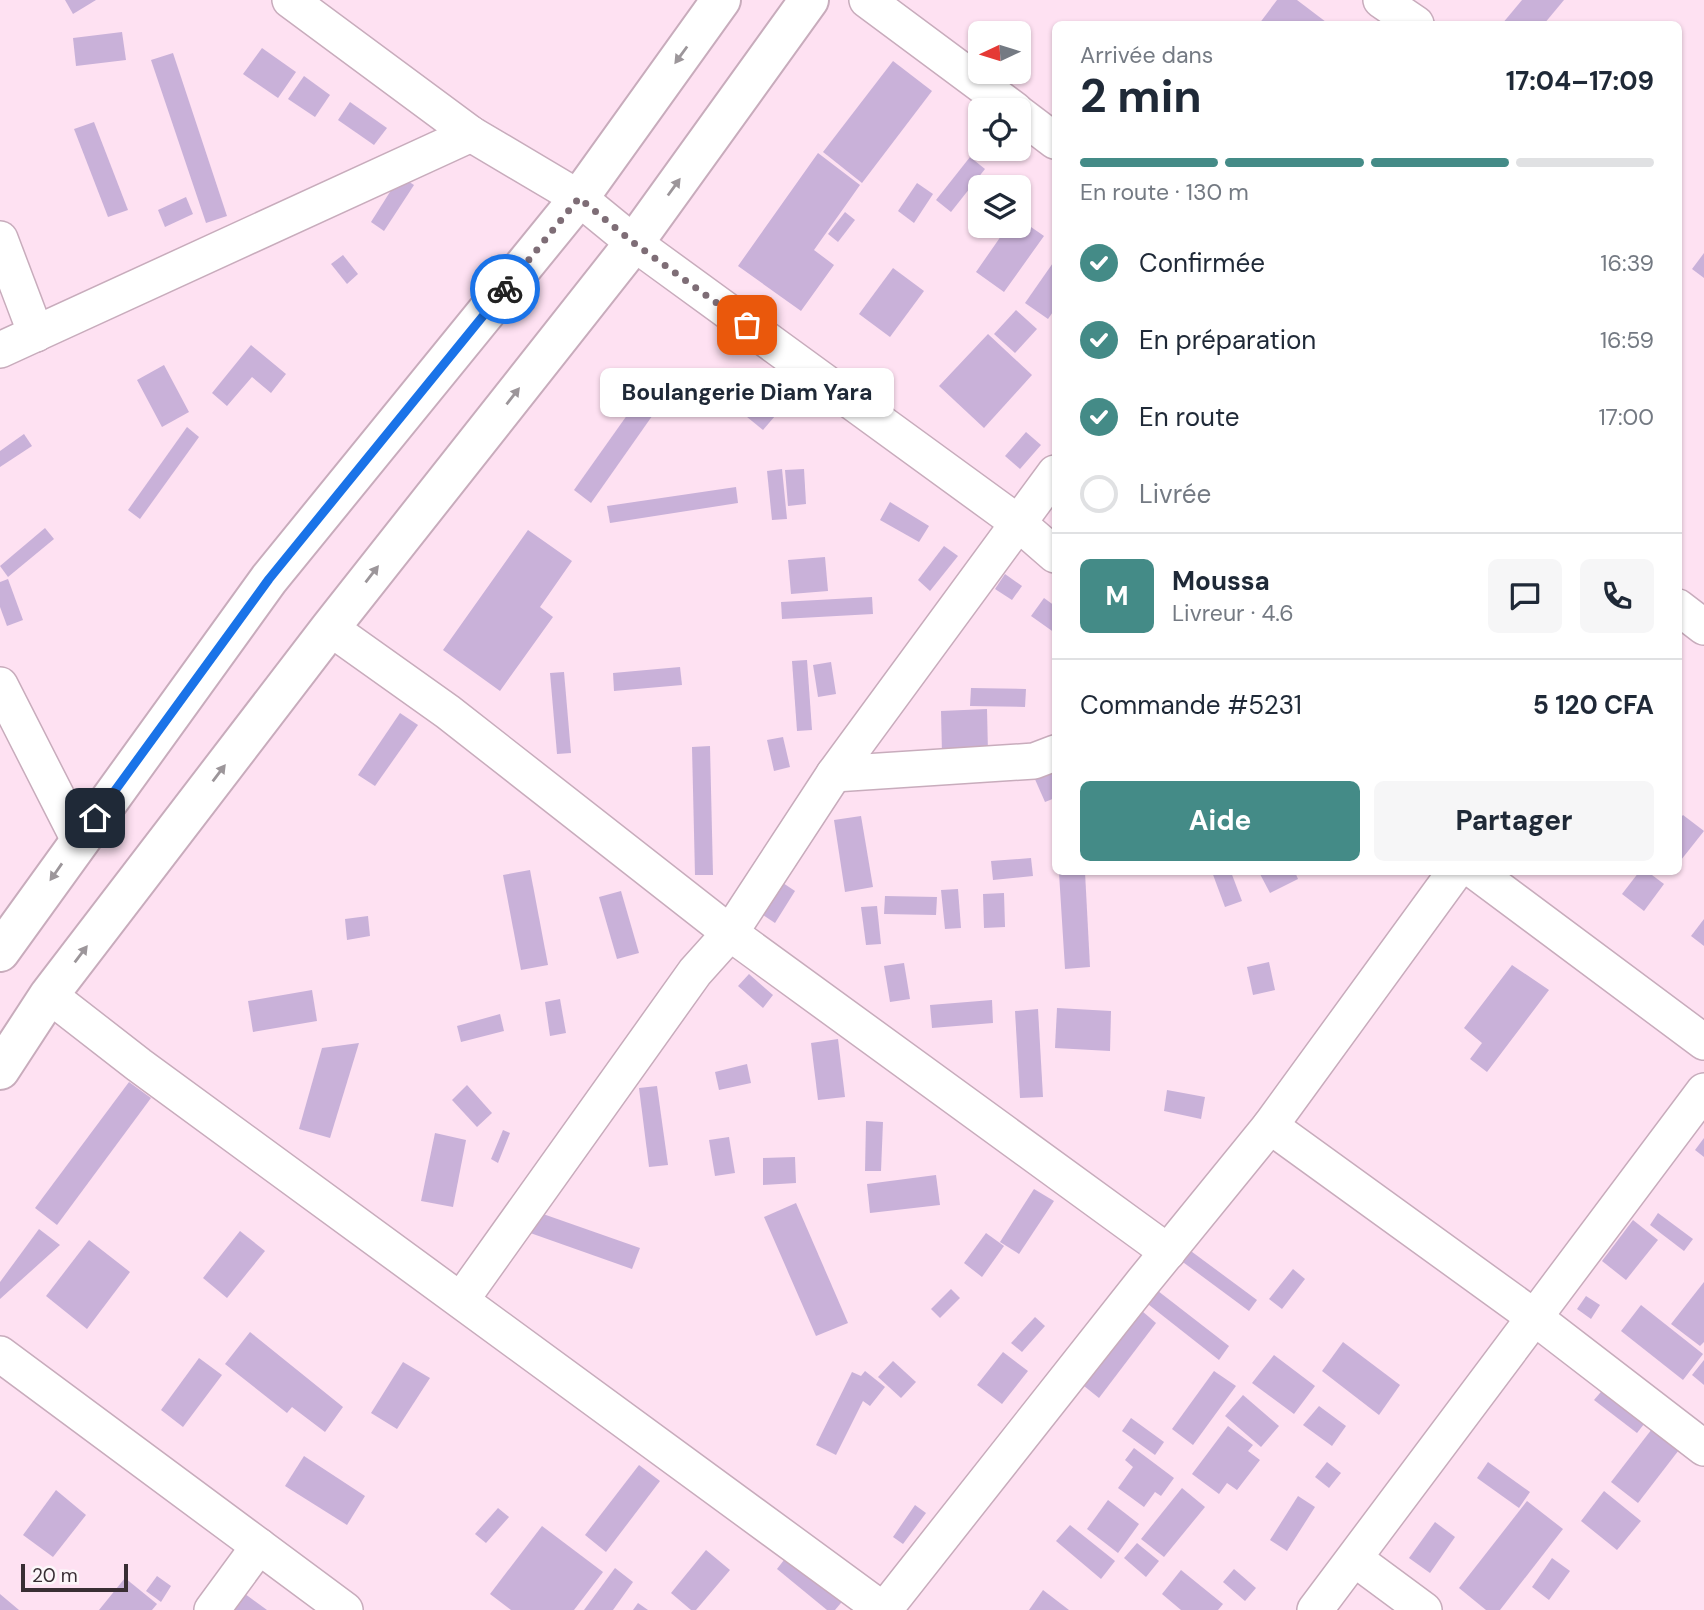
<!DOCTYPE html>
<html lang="fr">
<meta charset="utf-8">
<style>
body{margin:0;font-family:"DM Sans",sans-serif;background:#f6f6f7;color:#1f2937;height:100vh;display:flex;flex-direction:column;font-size:26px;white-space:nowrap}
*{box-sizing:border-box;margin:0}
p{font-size:23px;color:#747a83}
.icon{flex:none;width:38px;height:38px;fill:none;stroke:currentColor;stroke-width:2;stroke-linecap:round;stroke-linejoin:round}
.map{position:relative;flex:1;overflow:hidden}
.side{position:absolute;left:1052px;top:21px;width:630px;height:854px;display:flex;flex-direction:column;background:#fff;border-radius:10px;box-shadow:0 2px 5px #0004}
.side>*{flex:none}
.needle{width:46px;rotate:266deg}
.tools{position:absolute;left:968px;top:21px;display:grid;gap:14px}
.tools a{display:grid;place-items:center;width:63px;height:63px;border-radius:10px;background:#fff;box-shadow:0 2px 5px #0004;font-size:35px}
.scale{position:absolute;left:21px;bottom:18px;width:107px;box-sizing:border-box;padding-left:7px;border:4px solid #392e34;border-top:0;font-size:19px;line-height:24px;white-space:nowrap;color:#392e34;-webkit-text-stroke:5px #fcf6f9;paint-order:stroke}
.pin{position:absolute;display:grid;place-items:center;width:60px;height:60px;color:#fff;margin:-30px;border-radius:14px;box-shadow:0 4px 10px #0006}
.courier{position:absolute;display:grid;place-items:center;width:70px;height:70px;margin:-35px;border:5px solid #1a73e8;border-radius:50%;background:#fff;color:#222;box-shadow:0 2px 9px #0007}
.bubble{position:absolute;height:49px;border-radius:10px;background:#fff;box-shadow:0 2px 5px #0004;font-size:23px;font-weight:700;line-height:49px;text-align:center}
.head em{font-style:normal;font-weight:700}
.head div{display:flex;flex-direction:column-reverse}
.head{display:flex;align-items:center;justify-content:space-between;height:119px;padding:0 28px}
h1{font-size:46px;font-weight:700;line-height:52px}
.bar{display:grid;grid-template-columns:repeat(4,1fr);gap:10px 7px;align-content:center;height:84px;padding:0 28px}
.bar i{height:9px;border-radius:5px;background:#e0e1e3}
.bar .active{background:#448b87}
.bar p{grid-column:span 4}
.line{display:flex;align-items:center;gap:18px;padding:0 28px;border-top:2px solid #e0e1e3}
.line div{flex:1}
.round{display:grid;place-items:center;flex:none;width:74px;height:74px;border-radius:10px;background:#f6f6f7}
ol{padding:0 28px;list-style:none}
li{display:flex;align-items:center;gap:21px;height:77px}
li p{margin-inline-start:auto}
li .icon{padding:7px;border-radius:50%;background:#448b87;color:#fff;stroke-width:4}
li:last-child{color:#747a83}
li i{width:38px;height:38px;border:4px solid #e0e1e3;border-radius:50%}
.primary-button{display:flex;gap:14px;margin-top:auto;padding:14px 28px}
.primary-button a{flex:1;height:80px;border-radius:10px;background:#448b87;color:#fff;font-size:28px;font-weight:700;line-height:80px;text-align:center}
.primary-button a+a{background:#f6f6f7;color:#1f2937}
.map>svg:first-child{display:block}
</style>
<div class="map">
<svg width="1704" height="1610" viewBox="0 0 1704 1610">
<rect width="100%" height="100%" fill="#fee1f2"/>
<g fill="#c9b1d9">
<polygon points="65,0 96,0 73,14"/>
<polygon points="1277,0 1297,0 1326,22 1324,24 1259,24"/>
<polygon points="1522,0 1564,0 1544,24 1502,24"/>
<polygon points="122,32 126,60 76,66 73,38"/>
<polygon points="262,48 296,72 278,98 243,74"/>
<polygon points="173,53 227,216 206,223 151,60"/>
<polygon points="893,61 932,91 862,183 823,152"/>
<polygon points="304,76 330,95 315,117 288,99"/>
<polygon points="981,100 999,110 980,110 980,125 970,119"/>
<polygon points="350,102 387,128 374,145 338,120"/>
<polygon points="94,122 128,210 108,217 74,129"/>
<polygon points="818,153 860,185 814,250 834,265 801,311 738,266"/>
<polygon points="970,157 985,169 951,212 936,200"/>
<polygon points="400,176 414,185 384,231 371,222"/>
<polygon points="917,183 933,194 914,223 898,211"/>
<polygon points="186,197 193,214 165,227 158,210"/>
<polygon points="845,212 855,220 838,242 828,234"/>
<polygon points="1018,218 1044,236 1004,292 976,272 1008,226 1018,226"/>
<polygon points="1704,253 1704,278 1692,269"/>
<polygon points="343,255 358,274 347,284 331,264"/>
<polygon points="1055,260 1055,309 1048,319 1025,303"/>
<polygon points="893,268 924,291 890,337 859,314"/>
<polygon points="1016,310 1037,329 1015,353 994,334"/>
<polygon points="988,334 1032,375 984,428 939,386"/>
<polygon points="251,345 286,374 271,393 252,377 227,406 212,393"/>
<polygon points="164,365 189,412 162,427 137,380"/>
<polygon points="652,380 669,392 591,503 574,490"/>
<polygon points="748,393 775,416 763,430 736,408"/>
<polygon points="187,427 199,437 140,519 128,510"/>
<polygon points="1026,432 1041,445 1020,469 1005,456"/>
<polygon points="24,434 32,446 0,467 0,451"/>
<polygon points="782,469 787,519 772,520 767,471"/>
<polygon points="804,469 806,504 788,506 785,470"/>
<polygon points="736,487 738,503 610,523 607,506"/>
<polygon points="890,502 929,526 919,542 880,520"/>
<polygon points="45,528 54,539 8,577 0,566"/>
<polygon points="528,530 572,561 540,607 553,617 500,691 443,650"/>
<polygon points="944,546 958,556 930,591 918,580"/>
<polygon points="825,557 828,591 791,594 788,560"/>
<polygon points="1005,574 1022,586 1012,600 995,589"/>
<polygon points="8,579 23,620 7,626 0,607 0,582"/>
<polygon points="872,597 873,614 782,619 781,602"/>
<polygon points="1044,598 1055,606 1055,633 1031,616"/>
<polygon points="807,660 812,730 797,731 792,661"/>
<polygon points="831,662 836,694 818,697 813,665"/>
<polygon points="680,667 682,685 614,691 613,673"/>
<polygon points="564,672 571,753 557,754 550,673"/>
<polygon points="971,688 1026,689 1025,707 970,706"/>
<polygon points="987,709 988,753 942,754 941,711"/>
<polygon points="400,713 418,725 375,786 358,775"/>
<polygon points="783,737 790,767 774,771 767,740"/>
<polygon points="710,746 713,875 695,875 692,747"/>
<polygon points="1055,764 1055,798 1045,802 1030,768"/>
<polygon points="1683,815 1704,831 1681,860 1678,858 1678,820"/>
<polygon points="861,816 873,887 845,892 834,820"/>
<polygon points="1031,858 1033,876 993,880 991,861"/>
<polygon points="530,870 548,965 521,970 503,875"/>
<polygon points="1085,872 1090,967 1065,969 1059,873"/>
<polygon points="1212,872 1231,872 1242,901 1225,907"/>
<polygon points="1265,872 1295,872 1298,879 1270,893 1260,874"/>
<polygon points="1639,872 1648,872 1664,884 1644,911 1622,894"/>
<polygon points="783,883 795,891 775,923 763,915"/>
<polygon points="958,889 961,928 945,929 941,890"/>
<polygon points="621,891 639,953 617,959 599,897"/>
<polygon points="1004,893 1005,927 984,928 983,894"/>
<polygon points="885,896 937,897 936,915 884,914"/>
<polygon points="877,906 881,944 866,945 861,907"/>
<polygon points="368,916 370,936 347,940 345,919"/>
<polygon points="1704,919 1704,946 1691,936"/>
<polygon points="1269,962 1275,990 1253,995 1247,967"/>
<polygon points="904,963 910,999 890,1002 884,966"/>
<polygon points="1512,965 1549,990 1487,1072 1470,1059 1482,1043 1464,1028"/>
<polygon points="749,974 773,995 763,1008 738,986"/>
<polygon points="312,990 317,1021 253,1032 248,1001"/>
<polygon points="560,999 566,1033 550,1036 545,1002"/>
<polygon points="992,1000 993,1023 932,1028 930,1005"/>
<polygon points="1057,1008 1111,1011 1110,1051 1055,1048"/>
<polygon points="1038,1009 1043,1097 1020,1098 1015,1011"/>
<polygon points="500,1014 504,1031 461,1042 457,1026"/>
<polygon points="838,1039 845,1097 818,1100 811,1043"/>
<polygon points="359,1043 330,1138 299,1129 322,1048"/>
<polygon points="747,1064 751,1083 719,1090 715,1072"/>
<polygon points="129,1082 151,1098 57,1225 35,1208"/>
<polygon points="467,1085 492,1113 477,1127 452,1100"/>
<polygon points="657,1086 668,1165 649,1167 639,1088"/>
<polygon points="1167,1090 1205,1097 1201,1119 1164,1111"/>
<polygon points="866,1121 883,1122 881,1171 865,1171"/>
<polygon points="503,1130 510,1133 498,1163 491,1159"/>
<polygon points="435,1133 466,1140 453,1207 421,1201"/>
<polygon points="729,1137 735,1173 715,1176 709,1140"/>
<polygon points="1704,1138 1704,1157 1695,1150"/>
<polygon points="795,1157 796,1183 763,1185 763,1158"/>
<polygon points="936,1175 940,1205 870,1213 867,1184"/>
<polygon points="1034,1189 1054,1201 1019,1254 1000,1242"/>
<polygon points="796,1203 848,1323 816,1336 764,1217"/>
<polygon points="526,1208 640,1248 632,1269 519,1229"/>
<polygon points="1658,1213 1693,1239 1684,1251 1650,1225"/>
<polygon points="1633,1220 1658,1240 1626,1280 1602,1261"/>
<polygon points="39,1229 60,1245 0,1299 0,1282"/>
<polygon points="240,1231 265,1251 227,1298 203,1278"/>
<polygon points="986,1233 1004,1246 982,1277 964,1263"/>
<polygon points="89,1240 130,1272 87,1329 46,1296"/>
<polygon points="1180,1243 1257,1300 1249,1311 1172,1254"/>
<polygon points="1293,1269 1305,1279 1282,1309 1269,1299"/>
<polygon points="1704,1282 1704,1342 1700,1346 1671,1324"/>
<polygon points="1149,1284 1229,1346 1219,1360 1139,1297"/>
<polygon points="951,1289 960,1298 940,1318 931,1309"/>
<polygon points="1586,1296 1600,1305 1591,1319 1577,1309"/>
<polygon points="1641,1305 1703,1354 1683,1380 1621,1331"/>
<polygon points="1142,1311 1156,1323 1099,1398 1084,1386"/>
<polygon points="1035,1317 1045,1326 1022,1352 1011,1343"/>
<polygon points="250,1332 343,1407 325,1432 292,1407 287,1413 225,1364"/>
<polygon points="1343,1342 1400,1385 1379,1415 1322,1371"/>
<polygon points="1003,1352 1028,1371 1002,1404 977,1385"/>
<polygon points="1274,1355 1315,1386 1294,1414 1252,1383"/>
<polygon points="199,1358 222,1375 183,1427 161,1410"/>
<polygon points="1704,1360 1704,1385 1692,1375"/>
<polygon points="893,1361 916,1382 901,1398 878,1377"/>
<polygon points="403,1362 430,1378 397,1429 371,1413"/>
<polygon points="865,1371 885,1387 870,1406 863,1401 836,1455 816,1445 852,1372 861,1376"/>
<polygon points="1214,1371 1236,1386 1193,1445 1172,1429"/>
<polygon points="1606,1386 1648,1419 1637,1433 1594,1400"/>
<polygon points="1243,1395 1279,1426 1261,1447 1225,1416"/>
<polygon points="1319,1406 1346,1426 1332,1446 1303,1425"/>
<polygon points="1131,1418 1164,1442 1155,1455 1122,1431"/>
<polygon points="1655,1425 1682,1446 1638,1503 1611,1482"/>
<polygon points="1228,1426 1253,1445 1248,1451 1260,1460 1237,1490 1227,1483 1219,1494 1192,1474"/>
<polygon points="1134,1448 1174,1478 1161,1496 1155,1492 1144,1507 1118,1488 1133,1467 1125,1460"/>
<polygon points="304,1456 365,1496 347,1525 285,1486"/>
<polygon points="1327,1462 1341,1473 1329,1488 1315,1477"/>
<polygon points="1488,1462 1530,1492 1519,1508 1477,1478"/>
<polygon points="639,1465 660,1481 606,1552 585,1535"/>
<polygon points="1182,1488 1205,1507 1164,1557 1141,1539"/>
<polygon points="56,1490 86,1515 53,1557 23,1535"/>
<polygon points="1604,1491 1641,1521 1617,1550 1581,1521"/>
<polygon points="1298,1496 1315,1507 1287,1551 1270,1540"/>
<polygon points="1108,1500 1139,1524 1118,1553 1087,1529"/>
<polygon points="1527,1501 1563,1529 1500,1610 1486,1610 1459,1588"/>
<polygon points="915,1505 926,1513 903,1544 893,1537"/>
<polygon points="498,1508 509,1517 486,1543 475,1534"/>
<polygon points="1435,1522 1455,1537 1430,1573 1409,1558"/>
<polygon points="1070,1525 1115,1561 1101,1579 1056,1541"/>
<polygon points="542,1526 603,1572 574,1610 511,1610 490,1594"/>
<polygon points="1137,1543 1159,1561 1146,1577 1124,1558"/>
<polygon points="706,1550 730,1570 696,1610 691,1610 671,1593"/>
<polygon points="791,1551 846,1597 835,1610 827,1610 777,1569"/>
<polygon points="1552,1558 1570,1571 1549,1600 1532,1587"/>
<polygon points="615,1568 633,1582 613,1610 584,1610"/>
<polygon points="1234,1569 1256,1588 1245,1601 1223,1582"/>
<polygon points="1181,1570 1223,1604 1218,1610 1181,1610 1162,1594"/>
<polygon points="157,1576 171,1586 161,1602 146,1591"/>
<polygon points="125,1578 157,1604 152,1610 99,1610"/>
<polygon points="1043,1590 1069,1610 1029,1610"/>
<polygon points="241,1591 267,1610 228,1610"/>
<polygon points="0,1594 19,1610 0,1610"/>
<polygon points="638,1603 648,1610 633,1610"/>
</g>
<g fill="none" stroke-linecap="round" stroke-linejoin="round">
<g stroke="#c8acbc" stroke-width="38">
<g id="street">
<polyline points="290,0 471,134 579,198 634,243 1017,522 1055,555"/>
<polyline points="867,0 1015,110"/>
<polyline points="1381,0 1416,24"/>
<polyline points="1018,113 1055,141"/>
<polyline points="0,239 36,334"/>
<polyline points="0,350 471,134"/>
<polyline points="1678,607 1704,627"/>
<polyline points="330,628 448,712 730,933 1168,1252"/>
<polyline points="0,685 79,840"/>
<polyline points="834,774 1034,761 1055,753"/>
<polyline points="1476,872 1704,1042"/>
<polyline points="49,995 139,1065 883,1610"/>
<polyline points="1270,1126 1534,1317 1704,1448"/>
<polyline points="461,1300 695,972 730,933 834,774 1055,473"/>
<polyline points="0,1354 345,1610"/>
<polyline points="1355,1559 1424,1610"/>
<polyline points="212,1610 259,1546"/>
<polyline points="884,1610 1143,1282 1270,1126 1455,872"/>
<polyline points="1315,1610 1704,1091"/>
</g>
</g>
<g stroke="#c8acbc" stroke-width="42">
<g id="highway">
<polyline points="0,952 269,579 579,198 721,0"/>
<polyline points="0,1070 49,995 330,628 634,243 809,0"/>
</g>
</g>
<use href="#street" stroke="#fff" stroke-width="35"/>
<use href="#highway" stroke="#fff" stroke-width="38"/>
</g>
<defs><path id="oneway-solid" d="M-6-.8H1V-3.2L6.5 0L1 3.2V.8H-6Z" transform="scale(1.75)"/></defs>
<g fill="#9c969a">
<use href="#oneway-solid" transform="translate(681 55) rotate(126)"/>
<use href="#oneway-solid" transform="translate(674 187) rotate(-54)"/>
<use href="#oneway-solid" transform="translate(513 396) rotate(-52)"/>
<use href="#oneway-solid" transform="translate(372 574) rotate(-52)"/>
<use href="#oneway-solid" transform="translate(219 773) rotate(-53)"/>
<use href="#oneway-solid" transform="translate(56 872) rotate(125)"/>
<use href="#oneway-solid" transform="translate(81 954) rotate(-53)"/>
</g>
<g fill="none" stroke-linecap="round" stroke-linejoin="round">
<polyline stroke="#7e6d76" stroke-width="7" stroke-dasharray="0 12.6" points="505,289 579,198 634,243 747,325"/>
<polyline stroke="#1a73e8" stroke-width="9" points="95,818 269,579 505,289"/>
</g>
</svg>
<div class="tools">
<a><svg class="needle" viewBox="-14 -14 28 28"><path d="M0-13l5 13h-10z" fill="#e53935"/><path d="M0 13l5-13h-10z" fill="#747a83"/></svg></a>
<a><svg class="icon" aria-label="locate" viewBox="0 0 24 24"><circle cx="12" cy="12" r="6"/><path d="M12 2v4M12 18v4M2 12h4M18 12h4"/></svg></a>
<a><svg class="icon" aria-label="layers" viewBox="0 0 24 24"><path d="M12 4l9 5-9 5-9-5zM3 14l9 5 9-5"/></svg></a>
</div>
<div class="scale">20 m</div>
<div class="pin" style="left:747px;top:325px;background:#ea580c"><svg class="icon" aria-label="bag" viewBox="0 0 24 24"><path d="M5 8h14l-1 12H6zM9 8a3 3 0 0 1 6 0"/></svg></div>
<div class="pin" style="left:95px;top:818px;background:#1f2937"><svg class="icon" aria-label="home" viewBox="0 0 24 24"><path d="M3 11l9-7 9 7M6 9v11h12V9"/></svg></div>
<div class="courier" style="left:505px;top:289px"><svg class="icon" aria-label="bike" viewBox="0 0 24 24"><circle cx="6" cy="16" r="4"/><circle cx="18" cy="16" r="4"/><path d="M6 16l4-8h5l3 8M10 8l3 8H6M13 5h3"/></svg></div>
<div class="bubble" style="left:600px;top:368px;width:294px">Boulangerie Diam Yara</div>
<section class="side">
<div class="head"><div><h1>2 min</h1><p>Arrivée dans</p></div><em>17:04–17:09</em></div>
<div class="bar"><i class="active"></i><i class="active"></i><i class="active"></i><i></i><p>En route · 130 m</p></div>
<ol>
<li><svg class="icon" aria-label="check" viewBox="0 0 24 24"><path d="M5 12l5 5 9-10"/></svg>Confirmée<p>16:39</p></li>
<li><svg class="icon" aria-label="check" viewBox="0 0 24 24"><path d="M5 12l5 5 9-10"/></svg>En préparation<p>16:59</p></li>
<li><svg class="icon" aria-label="check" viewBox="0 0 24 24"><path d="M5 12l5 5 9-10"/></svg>En route<p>17:00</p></li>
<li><i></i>Livrée</li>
</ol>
<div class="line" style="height:126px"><b class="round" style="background:#448b87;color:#fff">M</b><div><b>Moussa</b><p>Livreur · 4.6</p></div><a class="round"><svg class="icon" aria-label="chat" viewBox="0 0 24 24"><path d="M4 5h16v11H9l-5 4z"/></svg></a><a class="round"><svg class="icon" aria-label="phone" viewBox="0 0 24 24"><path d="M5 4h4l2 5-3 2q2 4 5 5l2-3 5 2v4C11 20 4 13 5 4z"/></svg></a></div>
<div class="line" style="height:91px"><div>Commande #5231</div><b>5 120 CFA</b></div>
<div class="primary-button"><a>Aide</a><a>Partager</a></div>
</section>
</div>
